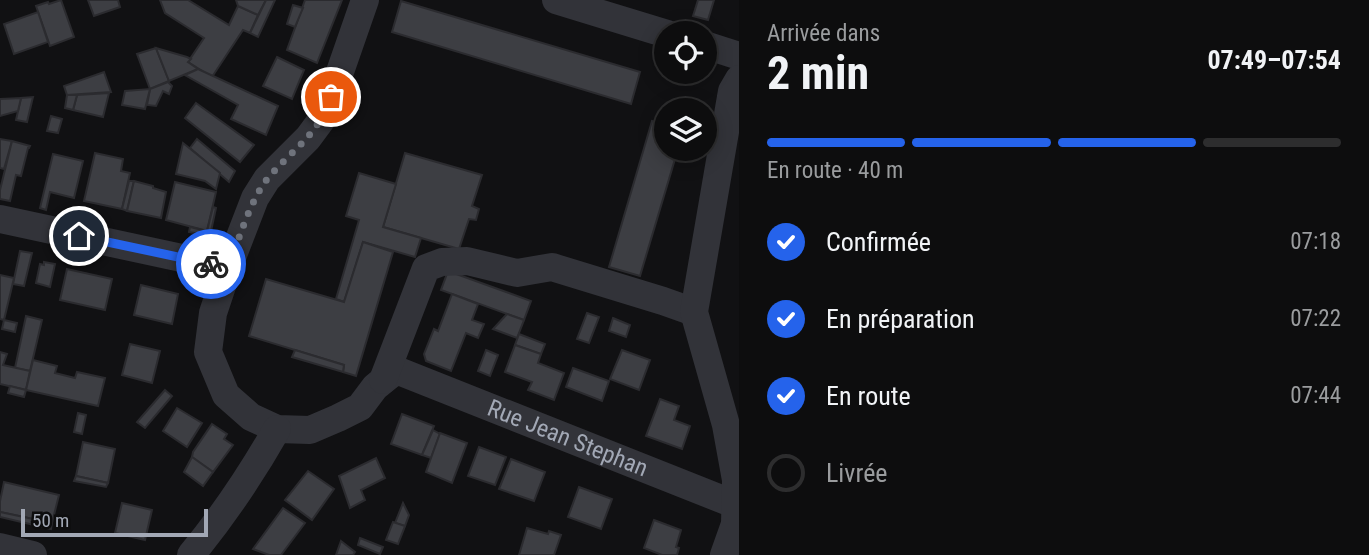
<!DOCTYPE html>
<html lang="fr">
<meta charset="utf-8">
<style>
body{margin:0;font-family:"Roboto Condensed",sans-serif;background:#1b1b1c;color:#f1f3f6;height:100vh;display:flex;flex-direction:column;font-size:26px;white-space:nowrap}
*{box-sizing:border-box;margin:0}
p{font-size:23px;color:#9a9c9e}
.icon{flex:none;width:38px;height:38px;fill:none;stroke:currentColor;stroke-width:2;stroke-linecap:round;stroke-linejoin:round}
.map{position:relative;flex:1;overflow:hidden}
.panel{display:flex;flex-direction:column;background:#0d0d0e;width:630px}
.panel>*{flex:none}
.buttons{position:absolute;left:654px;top:21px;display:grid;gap:14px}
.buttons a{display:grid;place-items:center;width:63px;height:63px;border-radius:50%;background:#0d0d0e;box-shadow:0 4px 18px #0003,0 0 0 2px #2d2d2e;font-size:35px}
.scale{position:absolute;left:21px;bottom:18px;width:187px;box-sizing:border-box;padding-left:7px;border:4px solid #a2a8b5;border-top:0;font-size:19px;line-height:24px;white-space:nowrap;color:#a2a8b5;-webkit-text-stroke:5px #0d0d0e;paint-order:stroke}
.pin{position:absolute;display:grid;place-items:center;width:60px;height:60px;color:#fff;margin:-30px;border:4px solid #fff;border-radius:50%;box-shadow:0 2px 7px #0007}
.courier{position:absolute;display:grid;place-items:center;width:70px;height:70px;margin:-35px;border:5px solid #2563eb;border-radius:50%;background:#fff;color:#222;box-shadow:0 2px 9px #0007}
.overview em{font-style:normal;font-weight:700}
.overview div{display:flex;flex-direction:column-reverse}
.overview{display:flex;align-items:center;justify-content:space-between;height:119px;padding:0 28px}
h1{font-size:46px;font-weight:700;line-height:52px}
.bar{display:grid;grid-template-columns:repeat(4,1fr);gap:10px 7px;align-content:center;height:84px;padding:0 28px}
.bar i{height:9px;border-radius:5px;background:#2d2d2e}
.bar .active{background:#2563eb}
.bar p{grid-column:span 4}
ol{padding:0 28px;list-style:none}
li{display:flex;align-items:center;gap:21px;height:77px}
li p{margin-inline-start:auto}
li .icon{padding:7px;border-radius:50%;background:#2563eb;color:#fff;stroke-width:4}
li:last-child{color:#9a9c9e}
li i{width:38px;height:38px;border:4px solid #2d2d2e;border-radius:50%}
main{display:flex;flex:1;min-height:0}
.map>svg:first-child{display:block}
</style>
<main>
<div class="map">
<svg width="739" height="555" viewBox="0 0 739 555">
<rect width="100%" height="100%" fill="#111113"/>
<g fill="#3d3e43" stroke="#2b2b2f" stroke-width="2">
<polygon points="61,0 74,37 50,46 36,6 48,2 49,4"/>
<polygon points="88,0 118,0 120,7 94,16"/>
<polygon points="160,0 188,0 229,25 238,6 258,15 250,33 243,30 212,77 188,62 204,38 165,13"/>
<polygon points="236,0 266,0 258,15 238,6"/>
<polygon points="266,0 275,0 258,37 250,33"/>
<polygon points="305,0 342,0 317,63 287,50"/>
<polygon points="698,0 714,0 708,20 693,16"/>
<polygon points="401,1 640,72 631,104 392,32"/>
<polygon points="293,5 303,8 295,27 287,24"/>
<polygon points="38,12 48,42 14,54 4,24"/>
<polygon points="156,48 169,81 150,89 137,54"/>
<polygon points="156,48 187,57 191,59 188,62 198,69 169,81"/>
<polygon points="277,57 304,70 292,99 263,86"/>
<polygon points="198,69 278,106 266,135 231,119 238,105 185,75"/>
<polygon points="104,72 111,92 67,95 64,86"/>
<polygon points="168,82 172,86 169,94 163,91 156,106 147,105 150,89"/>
<polygon points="150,89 145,109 122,105 125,91"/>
<polygon points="109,93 103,117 73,110 77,95"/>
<polygon points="67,95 77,95 73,110 65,108"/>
<polygon points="33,97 27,122 16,120 21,98"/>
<polygon points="21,98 18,111 0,116 0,99"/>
<polygon points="196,103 254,145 240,162 185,118"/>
<polygon points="51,116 62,119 58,133 47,131"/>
<polygon points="652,121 667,126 667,149 678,149 640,276 609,267"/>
<polygon points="0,139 12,141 4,169 0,168"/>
<polygon points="197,139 235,171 229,182 190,148"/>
<polygon points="12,141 30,146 29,148 28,148 21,176 16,175 10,201 0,199 0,190"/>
<polygon points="183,143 220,173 216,189 205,181 176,174"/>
<polygon points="95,153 123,159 121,171 130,173 122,209 84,201"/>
<polygon points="405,153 482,175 472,206 479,209 476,220 469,219 459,249 383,227"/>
<polygon points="53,154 83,161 74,198 50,192 46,210 40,208"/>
<polygon points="359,173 396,184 383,227 421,238 415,257 363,242 344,302 336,299 359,220 346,216"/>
<polygon points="129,181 134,181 127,211 122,209"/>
<polygon points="134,181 153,186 153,188 166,192 161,218 127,211"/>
<polygon points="175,182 216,192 207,231 166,220"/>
<polygon points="213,207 216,208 210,236 189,232 190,227 207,231"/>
<polygon points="363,242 393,252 356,376 343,372 344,365 249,336 266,279 344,302"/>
<polygon points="20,251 32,253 24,286 13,284"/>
<polygon points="44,262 55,264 50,287 36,283 40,264 44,265"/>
<polygon points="67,269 112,279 105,310 60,300"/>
<polygon points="448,271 531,301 524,320 441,290"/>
<polygon points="0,275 14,278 4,320 0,319"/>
<polygon points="141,285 178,294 172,324 134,315"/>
<polygon points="452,294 478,304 472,320 484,324 478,338 466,333 451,371 426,361 424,354 434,329 438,331"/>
<polygon points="587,313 599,317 589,343 577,339"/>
<polygon points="507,314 524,320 517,338 493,329"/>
<polygon points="26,316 42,320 30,371 15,368"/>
<polygon points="613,318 630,325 626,337 609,331"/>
<polygon points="4,320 17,323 15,332 2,329"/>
<polygon points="519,334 545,344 541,354 515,345"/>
<polygon points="130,344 160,351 152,383 122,375"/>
<polygon points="515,345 541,354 538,363 564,373 554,400 528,390 532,382 505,372"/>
<polygon points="295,350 344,365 343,372 292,357"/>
<polygon points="486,350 498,355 490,376 478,371"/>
<polygon points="622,350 650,360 639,390 610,379"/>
<polygon points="0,352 7,354 3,365 30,371 26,390 0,384"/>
<polygon points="33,360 57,366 55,373 75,378 77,372 105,378 98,406 26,390"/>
<polygon points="573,368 609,381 602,401 566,387"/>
<polygon points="10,386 26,390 24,397 8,393"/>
<polygon points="165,390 172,396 145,428 137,422"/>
<polygon points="660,399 679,406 674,420 690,426 682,449 646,436"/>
<polygon points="177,408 202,423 187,447 163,431"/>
<polygon points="78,413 86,415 82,434 74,432"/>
<polygon points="402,414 434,426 422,455 391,444"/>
<polygon points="212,424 227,434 224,439 233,445 213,472 192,457 193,452"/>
<polygon points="433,430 440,434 431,458 422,455"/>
<polygon points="440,433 467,443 452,483 426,472"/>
<polygon points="83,442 115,449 108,483 76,476"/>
<polygon points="479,447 506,457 495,485 468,476"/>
<polygon points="192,457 213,472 203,486 184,472"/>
<polygon points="376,458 385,478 361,490 365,500 350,508 339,476"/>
<polygon points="511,459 545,472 534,501 499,489"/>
<polygon points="308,471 334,489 312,520 285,500"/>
<polygon points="76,476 108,483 106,487 74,481"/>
<polygon points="4,482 59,495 52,523 0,512 0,501"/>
<polygon points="579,487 612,499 601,529 568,517"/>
<polygon points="122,503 152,510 145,540 115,533"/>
<polygon points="403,503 409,515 405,526 395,523"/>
<polygon points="283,508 305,523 281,555 269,555 253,549"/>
<polygon points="0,512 52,523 51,529 0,517"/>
<polygon points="654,520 681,530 676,547 679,548 677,555 662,555 644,548"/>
<polygon points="393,522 405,526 398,544 386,540"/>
<polygon points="527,528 548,534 549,531 561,535 554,555 519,555"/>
<polygon points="360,538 383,547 380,554 358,545"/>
<polygon points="341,541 355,552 353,555 336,555"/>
</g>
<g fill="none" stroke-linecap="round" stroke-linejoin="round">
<g stroke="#323339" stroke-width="28">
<path id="s1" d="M365,0L325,115L308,138L267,179L255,198L228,268L213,313L208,352L226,395L251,417L277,429L310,430L338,418L360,407L375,387L396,370L739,506"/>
<polyline points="556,0 667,34"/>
<polyline points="705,45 739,56"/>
<polyline points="0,219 228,268"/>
<polyline points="383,380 426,268 442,262 467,261 517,273 552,267 663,301 694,312"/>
<polyline points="0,547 33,555"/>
<path d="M191,555C224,515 252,473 277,429"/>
<polyline points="724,555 735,524 736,480 726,425 694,312 732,91 739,79"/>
</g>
</g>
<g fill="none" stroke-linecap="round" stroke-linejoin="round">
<path stroke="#6f737c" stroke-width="7" stroke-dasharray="0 12.6" d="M211,264L228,268C239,240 249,202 268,178C293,149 318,135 331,97"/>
<polyline stroke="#2563eb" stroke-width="9" points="79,236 211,264"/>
</g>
<g text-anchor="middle" stroke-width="6" stroke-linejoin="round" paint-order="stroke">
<g font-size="24" fill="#a2a8b5" stroke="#0d0d0e">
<text dy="8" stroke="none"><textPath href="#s1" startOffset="826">Rue Jean Stephan</textPath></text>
</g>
</g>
</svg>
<div class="buttons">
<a><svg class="icon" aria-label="locate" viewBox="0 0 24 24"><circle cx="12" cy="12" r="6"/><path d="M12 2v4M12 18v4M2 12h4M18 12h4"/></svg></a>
<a><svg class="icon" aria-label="layers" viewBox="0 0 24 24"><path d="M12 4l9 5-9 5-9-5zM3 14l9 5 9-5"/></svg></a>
</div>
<div class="scale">50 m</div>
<div class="pin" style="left:331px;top:97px;background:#ea580c"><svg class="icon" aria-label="bag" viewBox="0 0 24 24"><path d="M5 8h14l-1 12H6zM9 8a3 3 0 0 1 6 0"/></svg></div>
<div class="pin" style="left:79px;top:236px;background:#1f2937"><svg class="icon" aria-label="home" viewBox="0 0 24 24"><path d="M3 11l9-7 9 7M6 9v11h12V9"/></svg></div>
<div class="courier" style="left:211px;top:264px"><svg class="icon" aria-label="bike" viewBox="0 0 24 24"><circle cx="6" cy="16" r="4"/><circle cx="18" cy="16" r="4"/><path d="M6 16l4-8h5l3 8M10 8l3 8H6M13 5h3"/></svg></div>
</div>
<section class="panel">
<div class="overview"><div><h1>2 min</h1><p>Arrivée dans</p></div><em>07:49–07:54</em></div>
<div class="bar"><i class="active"></i><i class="active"></i><i class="active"></i><i></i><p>En route · 40 m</p></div>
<ol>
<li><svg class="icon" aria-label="check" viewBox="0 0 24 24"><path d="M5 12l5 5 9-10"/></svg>Confirmée<p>07:18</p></li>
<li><svg class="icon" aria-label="check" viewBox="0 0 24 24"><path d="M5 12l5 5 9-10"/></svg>En préparation<p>07:22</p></li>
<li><svg class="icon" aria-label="check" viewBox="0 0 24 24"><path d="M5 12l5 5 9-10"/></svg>En route<p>07:44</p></li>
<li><i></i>Livrée</li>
</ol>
</section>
</main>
